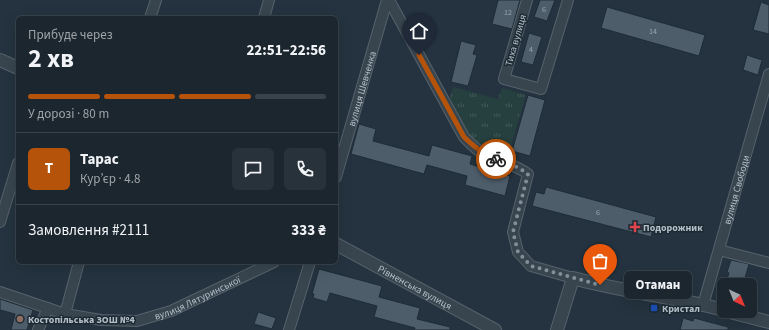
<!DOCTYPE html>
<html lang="uk">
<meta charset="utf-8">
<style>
body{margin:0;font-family:"Source Sans 3",sans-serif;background:#28323b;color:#f1f3f6;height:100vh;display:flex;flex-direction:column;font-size:15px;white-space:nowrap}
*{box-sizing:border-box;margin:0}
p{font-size:13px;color:#a0a5aa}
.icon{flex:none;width:22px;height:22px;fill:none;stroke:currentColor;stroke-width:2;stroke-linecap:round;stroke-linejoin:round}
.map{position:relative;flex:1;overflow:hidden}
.drawer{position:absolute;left:16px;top:16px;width:322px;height:248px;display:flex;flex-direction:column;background:#1b262f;border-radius:6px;box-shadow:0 4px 16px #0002,0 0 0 1px #39434b}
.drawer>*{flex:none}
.needle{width:26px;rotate:137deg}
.buttons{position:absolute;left:717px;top:278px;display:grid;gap:8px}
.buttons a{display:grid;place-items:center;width:40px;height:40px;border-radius:6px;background:#1b262f;box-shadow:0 4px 16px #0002,0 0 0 1px #39434b;font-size:20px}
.pin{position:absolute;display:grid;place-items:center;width:34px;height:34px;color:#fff;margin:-41px -17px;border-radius:50% 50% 50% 0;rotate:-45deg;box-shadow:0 0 4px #0007}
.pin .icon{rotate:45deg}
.courier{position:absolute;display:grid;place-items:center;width:40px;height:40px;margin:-20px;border:3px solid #b45309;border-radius:50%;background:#fff;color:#222;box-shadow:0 1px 5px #0007}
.bubble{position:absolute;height:28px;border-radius:6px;background:#1b262f;box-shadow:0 4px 16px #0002,0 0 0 1px #39434b;font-size:13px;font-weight:700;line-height:28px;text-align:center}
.headline em{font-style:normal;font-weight:700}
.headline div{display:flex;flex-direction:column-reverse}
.headline{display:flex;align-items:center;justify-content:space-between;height:68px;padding:0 12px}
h1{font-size:26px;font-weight:700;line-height:30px}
.bar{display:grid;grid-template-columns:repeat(4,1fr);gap:6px 4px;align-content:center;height:48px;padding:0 12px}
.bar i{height:5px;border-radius:3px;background:#39434b}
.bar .active{background:#b45309}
.bar p{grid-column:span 4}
.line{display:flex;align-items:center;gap:10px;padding:0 12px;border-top:1px solid #39434b}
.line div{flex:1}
.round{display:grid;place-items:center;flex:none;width:42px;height:42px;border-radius:6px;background:#28323b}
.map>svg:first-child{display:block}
</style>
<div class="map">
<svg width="769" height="330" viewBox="0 0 769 330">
<defs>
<pattern id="park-tufts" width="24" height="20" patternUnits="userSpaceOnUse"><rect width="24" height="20" fill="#26403f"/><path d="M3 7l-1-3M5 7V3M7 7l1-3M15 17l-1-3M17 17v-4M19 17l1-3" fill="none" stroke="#435a59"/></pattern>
</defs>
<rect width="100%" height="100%" fill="#24333f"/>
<polygon fill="url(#park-tufts)" points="453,87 498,99 502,88 526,95 509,152 478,143 467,133 449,101"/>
<g fill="#4d5d6a" stroke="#1f2c36">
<polygon points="498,0 520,0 512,29 492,24"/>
<polygon points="540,0 555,0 547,21 534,17"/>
<polygon points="761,2 769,5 769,34 753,30"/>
<polygon points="607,7 705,35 699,56 601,28"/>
<polygon points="529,33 542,37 533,65 521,62"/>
<polygon points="461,41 476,45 473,54 477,55 468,86 451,82"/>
<polygon points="747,55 762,60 758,75 743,70"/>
<polygon points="528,95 545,100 530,156 512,151"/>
<polygon points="359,124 376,129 373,141 429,156 432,145 472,156 470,164 510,176 505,196 465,185 467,176 427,165 424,174 351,154"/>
<polygon points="546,187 656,217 651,237 532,206 536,192 544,194"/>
<polygon points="731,260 749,264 743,285 725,285 729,273 727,272"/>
<polygon points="319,269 382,286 379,297 420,308 417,319 450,327 450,330 414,330 415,328 374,317 377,306 330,293 327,302 313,298 314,294 312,294"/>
<polygon points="0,299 33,310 27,330 11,330 15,314 0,310"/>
<polygon points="258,312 276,318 272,329 254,324"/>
<polygon points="683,318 693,321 694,318 728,327 728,330 680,330"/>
</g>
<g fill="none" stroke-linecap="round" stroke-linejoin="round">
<g stroke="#56626c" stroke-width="12">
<g id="minor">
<path d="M389,0L464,137C470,143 476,150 484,154C499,162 515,164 528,174L513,232L518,252L531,266L573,278"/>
<polyline points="527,0 504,79 541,89 568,0"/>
<polyline points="150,18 156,0"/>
<polyline points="264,18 269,0"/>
<path id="s1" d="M336,177L387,0"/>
<polyline points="0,222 18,163"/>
<polyline points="719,250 769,263"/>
<path id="s2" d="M0,292L65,314L101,320L137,321L171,311L274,262"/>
<path id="s3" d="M703,305L769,74"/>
<polyline points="65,314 79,262"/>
<polyline points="38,330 48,308"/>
<polyline points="289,330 310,262"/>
</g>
</g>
<g stroke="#56626c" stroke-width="14">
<g id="tertiary">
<polyline points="0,60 18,68"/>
<path id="s4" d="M336,244L495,330"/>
<polyline points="726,311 769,322"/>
<path d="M557,330L573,278C623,292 674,297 724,310"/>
</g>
</g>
<use href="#minor" stroke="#38454f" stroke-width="10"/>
<use href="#tertiary" stroke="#38454f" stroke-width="12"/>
</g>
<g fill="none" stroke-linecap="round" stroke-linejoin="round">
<polyline stroke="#828e99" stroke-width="4" stroke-dasharray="0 7.2" points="496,159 519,168 528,174 513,232 518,252 531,266 600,285"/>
<path stroke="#b45309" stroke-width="5" d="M419,55L464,137C474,147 483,154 496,159"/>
</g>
<path fill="#e0444e" stroke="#1d2a34" stroke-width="1.5" d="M633 221h4v4h4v4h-4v4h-4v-4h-4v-4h4z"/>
<rect fill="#1a4fb4" stroke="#1d2a34" stroke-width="1.5" x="650" y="304" width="8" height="8" rx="2"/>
<circle fill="#8d6e63" stroke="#1d2a34" stroke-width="1.5" cx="20" cy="319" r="4"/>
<g text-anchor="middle" stroke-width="3" stroke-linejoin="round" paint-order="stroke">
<g font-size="8" fill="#9aa6b1">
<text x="544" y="12">6</text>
<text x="508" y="15">12</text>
<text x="653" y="34">14</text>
<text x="531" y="52">4</text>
<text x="598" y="215">6</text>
</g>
<g font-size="10" fill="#b4bfc9" stroke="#1d2a34">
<text transform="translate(515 40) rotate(-74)" y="4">Тиха вулиця</text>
<text dy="4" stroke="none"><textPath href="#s1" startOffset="92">вулиця Шевченка</textPath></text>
<text dy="4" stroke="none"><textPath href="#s3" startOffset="120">вулиця Свободи</textPath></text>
<text dy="4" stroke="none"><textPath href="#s4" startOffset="90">Рівненська вулиця</textPath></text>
<text dy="4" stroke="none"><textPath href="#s2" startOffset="206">вулиця Лятуринської</textPath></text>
</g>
<g font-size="10" font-weight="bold" fill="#b4bfc9" stroke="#1d2a34" text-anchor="start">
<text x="643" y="231">Подорожник</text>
<text x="662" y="312">Кристал</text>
<text x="28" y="323">Костопільська ЗОШ №4</text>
</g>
</g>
</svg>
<div class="buttons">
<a><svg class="needle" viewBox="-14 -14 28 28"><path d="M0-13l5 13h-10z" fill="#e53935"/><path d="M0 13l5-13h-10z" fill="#a0a5aa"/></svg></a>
</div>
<div class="pin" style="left:600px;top:285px;background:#ea580c"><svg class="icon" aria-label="bag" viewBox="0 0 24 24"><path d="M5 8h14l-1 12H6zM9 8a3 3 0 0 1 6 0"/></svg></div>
<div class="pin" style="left:419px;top:55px;background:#1f2937"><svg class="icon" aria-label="home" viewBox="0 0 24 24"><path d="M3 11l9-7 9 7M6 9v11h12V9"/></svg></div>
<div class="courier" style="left:496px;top:159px"><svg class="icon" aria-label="bike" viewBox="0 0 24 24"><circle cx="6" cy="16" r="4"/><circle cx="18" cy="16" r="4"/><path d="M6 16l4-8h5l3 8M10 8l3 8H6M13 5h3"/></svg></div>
<div class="bubble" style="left:624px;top:271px;width:68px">Отаман</div>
<section class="drawer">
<div class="headline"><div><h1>2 хв</h1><p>Прибуде через</p></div><em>22:51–22:56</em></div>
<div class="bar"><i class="active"></i><i class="active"></i><i class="active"></i><i></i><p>У дорозі · 80 m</p></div>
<div class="line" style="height:72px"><b class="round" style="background:#b45309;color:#fff">Т</b><div><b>Тарас</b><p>Кур’єр · 4.8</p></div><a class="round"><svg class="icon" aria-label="chat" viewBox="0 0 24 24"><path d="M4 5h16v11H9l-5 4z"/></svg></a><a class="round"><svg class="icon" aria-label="phone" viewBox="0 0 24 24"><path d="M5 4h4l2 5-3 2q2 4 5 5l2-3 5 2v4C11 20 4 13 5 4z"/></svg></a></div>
<div class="line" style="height:52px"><div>Замовлення #2111</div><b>333 ₴</b></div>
</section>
</div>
